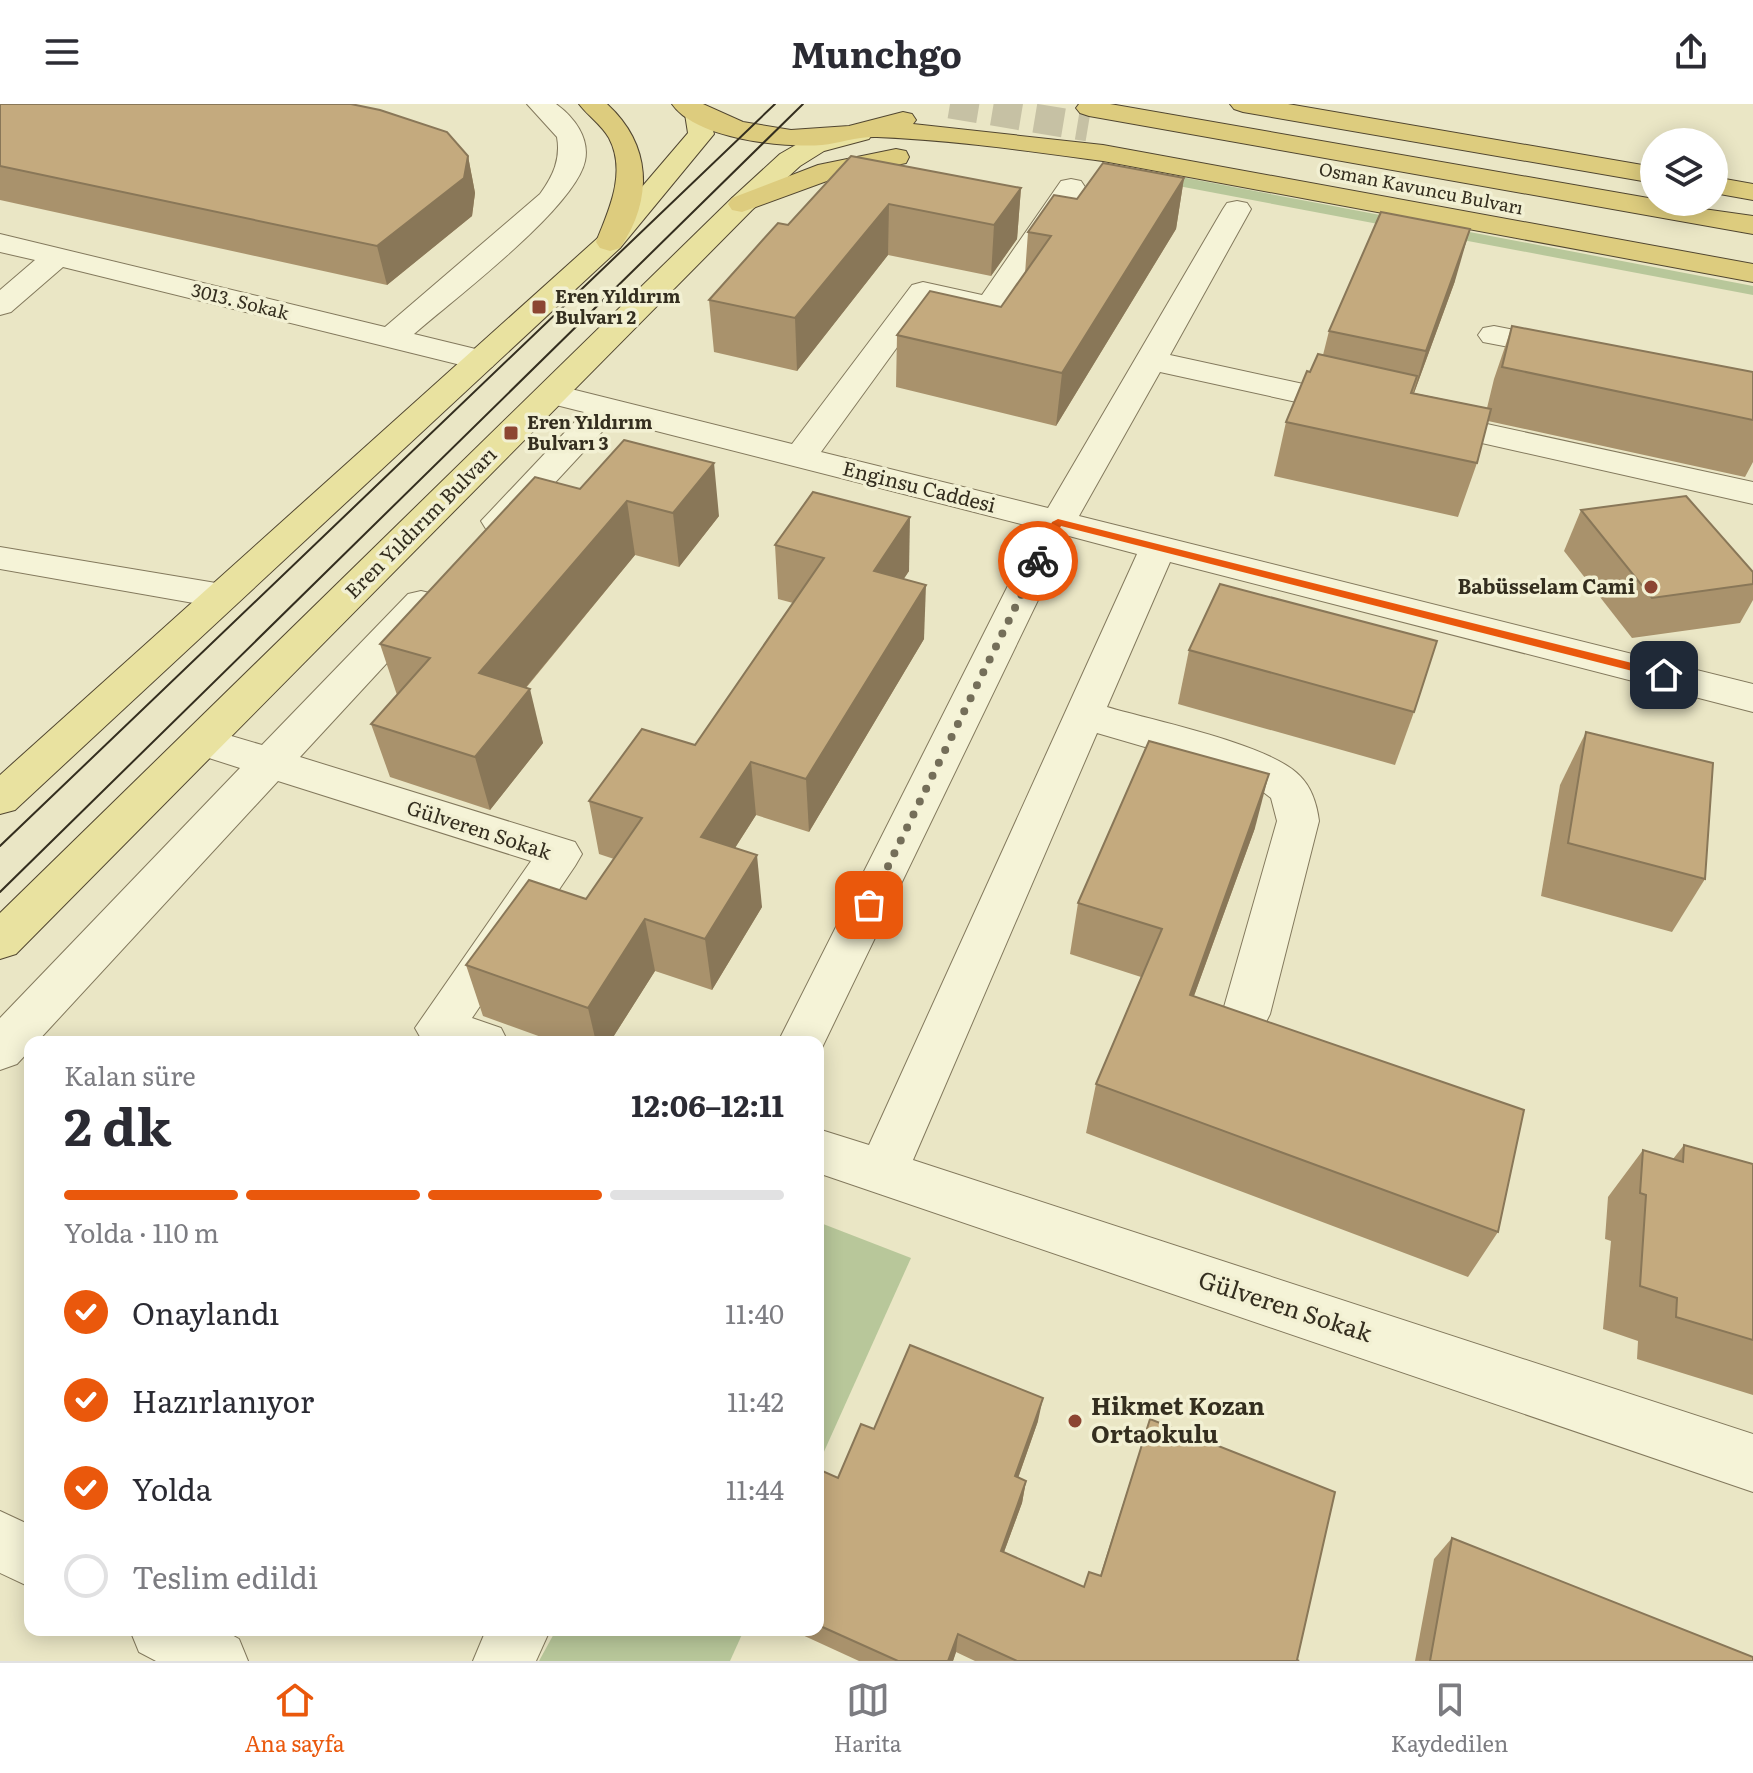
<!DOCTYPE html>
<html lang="tr">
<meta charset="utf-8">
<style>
body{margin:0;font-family:Literata,serif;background:#f7f7f7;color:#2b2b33;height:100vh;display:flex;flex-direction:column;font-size:30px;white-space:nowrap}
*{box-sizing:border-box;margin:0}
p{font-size:26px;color:#7c7c81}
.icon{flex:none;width:44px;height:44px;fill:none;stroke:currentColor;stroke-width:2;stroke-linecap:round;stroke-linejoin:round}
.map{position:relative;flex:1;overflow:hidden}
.side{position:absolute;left:24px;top:932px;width:800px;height:600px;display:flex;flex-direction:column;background:#fff;border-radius:16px;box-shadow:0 4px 20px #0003}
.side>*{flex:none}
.buttons{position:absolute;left:1640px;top:24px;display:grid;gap:16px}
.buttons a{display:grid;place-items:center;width:88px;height:88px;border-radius:50%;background:#fff;box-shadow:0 4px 20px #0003;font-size:40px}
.pin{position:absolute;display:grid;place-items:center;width:68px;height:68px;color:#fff;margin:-34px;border-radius:16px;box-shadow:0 4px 12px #0006}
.courier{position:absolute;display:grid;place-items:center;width:80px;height:80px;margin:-40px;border:6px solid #ea580c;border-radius:50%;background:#fff;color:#222;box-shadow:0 2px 10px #0007}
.overview em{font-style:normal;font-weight:700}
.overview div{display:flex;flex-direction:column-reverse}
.overview{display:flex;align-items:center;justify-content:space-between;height:136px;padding:0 40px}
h1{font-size:52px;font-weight:700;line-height:60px}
.bar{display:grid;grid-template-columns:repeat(4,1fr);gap:12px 8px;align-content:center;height:96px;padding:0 40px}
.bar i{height:10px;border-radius:6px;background:#e1e1e2}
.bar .current{background:#ea580c}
.bar p{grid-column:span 4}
ol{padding:0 40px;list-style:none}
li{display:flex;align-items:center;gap:24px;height:88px}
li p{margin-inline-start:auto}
li .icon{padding:8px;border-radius:50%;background:#ea580c;color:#fff;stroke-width:4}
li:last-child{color:#7c7c81}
li i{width:44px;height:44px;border:4px solid #e1e1e2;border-radius:50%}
header{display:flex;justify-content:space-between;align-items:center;height:104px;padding:0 40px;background:#fff;font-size:36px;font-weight:700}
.tab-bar{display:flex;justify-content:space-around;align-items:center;height:112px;border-top:2px solid #e1e1e2;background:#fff;font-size:22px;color:#7c7c81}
.tab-bar a{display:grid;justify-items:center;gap:4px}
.tab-bar .current{color:#ea580c}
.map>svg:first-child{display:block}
</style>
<header><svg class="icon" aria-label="menu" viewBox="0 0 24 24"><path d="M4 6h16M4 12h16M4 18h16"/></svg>Munchgo<svg class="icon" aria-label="share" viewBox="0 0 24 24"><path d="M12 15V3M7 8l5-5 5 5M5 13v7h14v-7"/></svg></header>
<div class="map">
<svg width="1753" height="1557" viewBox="0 0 1753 1557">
<rect width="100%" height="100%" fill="#eae6c5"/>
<g fill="#b8c79a">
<polygon points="1155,68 1753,182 1753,191 1152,77"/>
<polygon points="818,1118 911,1154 818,1361"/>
<polygon points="556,1526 744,1526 730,1557 539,1557"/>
</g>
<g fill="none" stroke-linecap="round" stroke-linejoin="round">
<polyline stroke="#c6c1a4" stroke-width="29" stroke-dasharray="29 14" stroke-linecap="butt" points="950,0 1088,23"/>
<g stroke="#83795d" stroke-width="2">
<g id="minor">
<path d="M527,0H556C574,13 590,34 585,57C575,104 454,195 414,230L492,249L497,256L492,263L481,266L63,163L11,208L0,211V186L35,156L0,148V130L385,223L540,90C553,72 561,55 557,33Z"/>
<path d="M1071,75L1081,77L1085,83L1001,208L990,211L930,198L821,348L1048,404L1223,105L1227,99L1237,97L1247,99L1251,105L1170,251L1368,294L1372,301L1368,308L1356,311L1160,268L1079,412L1753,580V608L1170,458L1107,603C1154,617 1270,640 1300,672C1312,684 1317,701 1319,717L1270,910L1263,924L1246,929L1229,924L1222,910L1277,717L1271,694L1241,671L1097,629L913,1056L1753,1330V1388L818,1069V1025L869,1041L1137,450L1069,432L818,952V938H778L1037,424L613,316L512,425L499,428L486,425L481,417L584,308L540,297L535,290L540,283L551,280L792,340L912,181L923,178L982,191L1061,77Z"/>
<polygon points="1494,222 1577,238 1582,245 1577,252 1566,254 1483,238 1478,231 1483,224"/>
<polygon points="1427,307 1753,378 1753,400 1415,324 1410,317 1415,310"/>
<polygon points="0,443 222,480 235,483 241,492 235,501 222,504 0,465"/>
<polygon points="421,487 434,490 440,499 434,508 300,653 575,738 582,750 575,762 472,914 501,924 508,938 423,938 415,924 531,757 278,677 37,938 30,938 30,946 17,960 0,966 0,914 240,664 187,647 181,637 187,627 201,623 262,641 408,490"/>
<polygon points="0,1407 30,1421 30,1483 0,1469"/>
<polygon points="130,1526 223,1526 239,1535 248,1557 156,1557 139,1548"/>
<polygon points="486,1526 550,1526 536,1557 473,1557"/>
</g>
</g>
<g stroke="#514630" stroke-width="2">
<g id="primary">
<polygon points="698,2 707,5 714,30 620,144 15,706 0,710 0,671 600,132 688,29 685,10 689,5"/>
<polygon points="860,21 869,23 873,29 869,35 824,47 800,62 752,106 16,850 0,855 0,809 732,94 780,50 806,35"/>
</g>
</g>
<g stroke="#514630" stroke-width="2">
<g id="trunk">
<path d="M579,0H607C651,40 654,95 620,144L610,147L600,144L596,138C609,106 627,68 609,34C601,20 588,12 579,0Z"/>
<path d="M672,0H703L743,18L791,26L849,22L903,8L912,10L916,16L913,20L1103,41L1753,160V178L1103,57C1028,47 952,36 877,33C859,32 840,39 822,41C783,44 696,35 672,0Z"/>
<polygon points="1079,0 1110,0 1654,95 1654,98 1753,112 1753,130 1089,12 1080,9 1076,4"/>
<polygon points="1230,0 1288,0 1654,63 1654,79 1243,8 1234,5"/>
<polygon points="896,45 906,47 909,53 906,59 835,74 742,108 732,106 728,100 732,94 818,61"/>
<polygon points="1714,73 1753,80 1753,96 1714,89"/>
</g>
</g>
<use href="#minor" fill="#f5f3d7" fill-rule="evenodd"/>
<use href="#primary" fill="#e9e2a0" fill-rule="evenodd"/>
<use href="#trunk" fill="#ddcc7e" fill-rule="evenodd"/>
<g stroke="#342e1f" stroke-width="2">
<polyline points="0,742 775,0"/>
<polyline points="0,788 803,0"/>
</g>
</g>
<g fill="#a9926c">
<polygon points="0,0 468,52 475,89 472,112 387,181 0,96"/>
<polygon points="851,52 1021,84 1017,135 991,172 888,151 797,267 714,248 709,196 788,121"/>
<polygon points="1184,74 1176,125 1056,322 896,283 897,231 1001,203 1025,170 1028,128 1077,95"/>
<polygon points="1455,177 1414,289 1487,304 1494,275 1512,222 1753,268 1753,358 1745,373 1488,317 1477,359 1458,413 1274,372 1286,318 1310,268 1323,251 1329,227"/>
<polygon points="580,385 719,412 679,463 635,451 526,584 543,639 490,706 390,673 371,620 397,591 380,540"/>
<polygon points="1581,406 1753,468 1753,496 1740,519 1632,534 1564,447"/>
<polygon points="775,441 909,467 903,475 924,535 809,728 756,711 735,744 762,803 712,886 655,867 610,938 555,938 483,912 466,861 586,795 614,755 599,750 589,697 695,641 793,499 778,495"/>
<polygon points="1189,546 1414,608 1395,661 1178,600"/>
<polygon points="1586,628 1705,775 1672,828 1541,792 1560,681"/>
<polygon points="1255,724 1194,892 1498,1128 1468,1173 1086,1029 1096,980 1141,873 1070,850 1078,799"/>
<polygon points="1684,1041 1753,1060 1753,1291 1637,1255 1638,1237 1603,1225 1611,1137 1605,1135 1608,1093 1643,1046 1673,1055"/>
<polygon points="1150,1315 1297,1556 1299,1557 975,1557 956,1548 953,1557 859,1557 798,1529 797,1526 818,1526 818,1365 838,1374 1038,1317 1018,1374 1026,1377 1022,1399 1004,1448 1084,1483 1100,1472"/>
<polygon points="1452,1434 1753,1557 1415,1557 1434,1455"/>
</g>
<g fill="#897758">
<polygon points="468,52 475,89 472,112 387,181 377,142"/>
<polygon points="1184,74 1176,125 1056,322 1062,269"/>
<polygon points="1021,84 1017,135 991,172 994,121"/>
<polygon points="889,100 888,151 797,267 795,214"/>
<polygon points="1470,125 1455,177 1410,300 1426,247"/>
<polygon points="714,359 719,412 679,463 673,409"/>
<polygon points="627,397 635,451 493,623 479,569"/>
<polygon points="910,413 909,467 874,521 874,467"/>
<polygon points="926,481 924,535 809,728 806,675"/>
<polygon points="530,585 543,639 490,706 475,653"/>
<polygon points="751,658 756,711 708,786 701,733"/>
<polygon points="1269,670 1255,724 1176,941 1190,891"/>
<polygon points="757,751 762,803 712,886 705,835"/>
<polygon points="645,815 655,867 610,938 596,938 588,904"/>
<polygon points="1043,1294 1038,1317 1011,1394 1015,1372"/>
<polygon points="1026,1377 1022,1399 997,1467 1001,1447"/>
<polygon points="958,1530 956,1548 953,1557 948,1557"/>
</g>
<g fill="#c4aa7e" stroke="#897758" stroke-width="2">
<polygon points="0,0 351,0 380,6 447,28 468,52 464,74 377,142 0,62"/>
<polygon points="851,52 1021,84 994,121 889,100 795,214 709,196 778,119 788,121"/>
<polygon points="1103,59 1184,74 1062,269 897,231 930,187 1001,203 1051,132 1028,128 1054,91 1077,95"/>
<polygon points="1381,108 1470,125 1426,247 1329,227"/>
<polygon points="1512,222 1753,268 1753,316 1502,263"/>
<polygon points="1318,250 1417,272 1411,289 1491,305 1477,359 1286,318 1307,267 1310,268"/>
<polygon points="624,336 714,359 673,409 627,397 479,569 530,585 475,653 371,620 430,554 380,540 535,373 580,385"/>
<polygon points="813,388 910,413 874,467 926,481 806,675 751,658 701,733 757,751 705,835 645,815 588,904 466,861 529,776 586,795 642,714 589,697 642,625 695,641 824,454 775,441"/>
<polygon points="1686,392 1753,468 1753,480 1652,494 1581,406"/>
<polygon points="1220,480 1437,537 1414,608 1189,546"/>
<polygon points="1586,628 1713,659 1705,775 1568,739"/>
<polygon points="1149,637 1269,670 1190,891 1524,1006 1498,1128 1096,980 1162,825 1078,799"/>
<polygon points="1684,1041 1753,1060 1753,1236 1676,1213 1677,1194 1640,1182 1646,1091 1640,1089 1643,1046 1683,1058"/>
<polygon points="910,1241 1043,1294 1015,1372 1026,1377 1001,1447 1084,1483 1089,1468 1101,1472 1150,1315 1335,1388 1297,1556 1299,1557 1017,1557 958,1530 948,1557 898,1557 818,1521 818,1365 838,1374 861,1320 874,1325"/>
<polygon points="1452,1434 1753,1553 1753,1557 1430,1557"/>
</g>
<polygon fill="#ea580c" points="1058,415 1664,567 1670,571 1664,575 1061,422 1042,459 1035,459 1052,418"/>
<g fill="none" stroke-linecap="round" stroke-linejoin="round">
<polyline stroke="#746e59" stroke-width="8" stroke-dasharray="0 14.4" points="869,801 1038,457"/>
</g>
<g fill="#8c4532" stroke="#f2f0d3" stroke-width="3">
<rect x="531" y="195" width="16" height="16" rx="4"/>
<rect x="503" y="321" width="16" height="16" rx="4"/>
<circle cx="1651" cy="483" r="8"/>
<circle cx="1075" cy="1317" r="8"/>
</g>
<g text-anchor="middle" stroke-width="7" stroke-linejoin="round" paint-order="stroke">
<g font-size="18" fill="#342e1f" stroke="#f2f0d3">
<text transform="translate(1421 85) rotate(11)" y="6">Osman Kavuncu Bulvarı</text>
<text transform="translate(240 198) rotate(14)" y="6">3013. Sokak</text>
</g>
<g font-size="18" font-weight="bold" fill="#342e1f" stroke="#f2f0d3" text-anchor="start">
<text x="555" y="199">Eren Yıldırım<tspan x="555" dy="21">Bulvarı 2</tspan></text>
<text x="527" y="325">Eren Yıldırım<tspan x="527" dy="21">Bulvarı 3</tspan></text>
</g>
<g font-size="20" fill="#342e1f" stroke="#f2f0d3">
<text transform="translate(919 383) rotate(14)" y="7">Enginsu Caddesi</text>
<text transform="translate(421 419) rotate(-45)" y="7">Eren Yıldırım Bulvarı</text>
<text transform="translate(479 726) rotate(18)" y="7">Gülveren Sokak</text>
</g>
<g font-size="20" font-weight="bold" fill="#342e1f" stroke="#f2f0d3" text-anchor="end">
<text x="1635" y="490">Babüsselam Cami</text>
</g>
<g font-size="24" fill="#342e1f" stroke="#f2f0d3">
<text transform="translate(1285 1203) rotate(18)" y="8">Gülveren Sokak</text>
</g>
<g font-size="24" font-weight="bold" fill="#342e1f" stroke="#f2f0d3" text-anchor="start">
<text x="1091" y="1311">Hikmet Kozan<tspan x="1091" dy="28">Ortaokulu</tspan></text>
</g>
</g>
</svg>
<div class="buttons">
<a><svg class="icon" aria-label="layers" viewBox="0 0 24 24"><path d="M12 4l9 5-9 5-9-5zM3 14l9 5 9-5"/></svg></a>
</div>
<div class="pin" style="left:869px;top:801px;background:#ea580c"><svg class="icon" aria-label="bag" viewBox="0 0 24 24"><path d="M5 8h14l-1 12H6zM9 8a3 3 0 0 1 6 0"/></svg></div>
<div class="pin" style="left:1664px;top:571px;background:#1f2937"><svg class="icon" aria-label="home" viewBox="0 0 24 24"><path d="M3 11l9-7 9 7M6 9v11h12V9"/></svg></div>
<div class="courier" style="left:1038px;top:457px"><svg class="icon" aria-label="bike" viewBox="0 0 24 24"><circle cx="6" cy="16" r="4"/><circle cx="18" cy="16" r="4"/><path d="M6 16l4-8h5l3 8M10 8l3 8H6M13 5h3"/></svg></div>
<section class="side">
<div class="overview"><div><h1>2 dk</h1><p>Kalan süre</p></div><em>12:06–12:11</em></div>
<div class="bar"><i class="current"></i><i class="current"></i><i class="current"></i><i></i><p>Yolda · 110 m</p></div>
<ol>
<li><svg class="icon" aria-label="check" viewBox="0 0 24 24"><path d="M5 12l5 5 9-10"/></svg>Onaylandı<p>11:40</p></li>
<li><svg class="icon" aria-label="check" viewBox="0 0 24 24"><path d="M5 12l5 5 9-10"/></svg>Hazırlanıyor<p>11:42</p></li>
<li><svg class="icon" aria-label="check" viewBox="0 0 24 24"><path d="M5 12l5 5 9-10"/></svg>Yolda<p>11:44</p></li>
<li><i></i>Teslim edildi</li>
</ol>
</section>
</div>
<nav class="tab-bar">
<a class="current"><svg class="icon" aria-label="home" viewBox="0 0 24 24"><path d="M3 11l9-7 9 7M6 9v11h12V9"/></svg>Ana sayfa</a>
<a><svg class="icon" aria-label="map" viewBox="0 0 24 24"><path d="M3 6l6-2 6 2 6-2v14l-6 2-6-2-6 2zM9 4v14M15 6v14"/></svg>Harita</a>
<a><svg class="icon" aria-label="saved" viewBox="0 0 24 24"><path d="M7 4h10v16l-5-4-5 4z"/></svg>Kaydedilen</a>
</nav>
